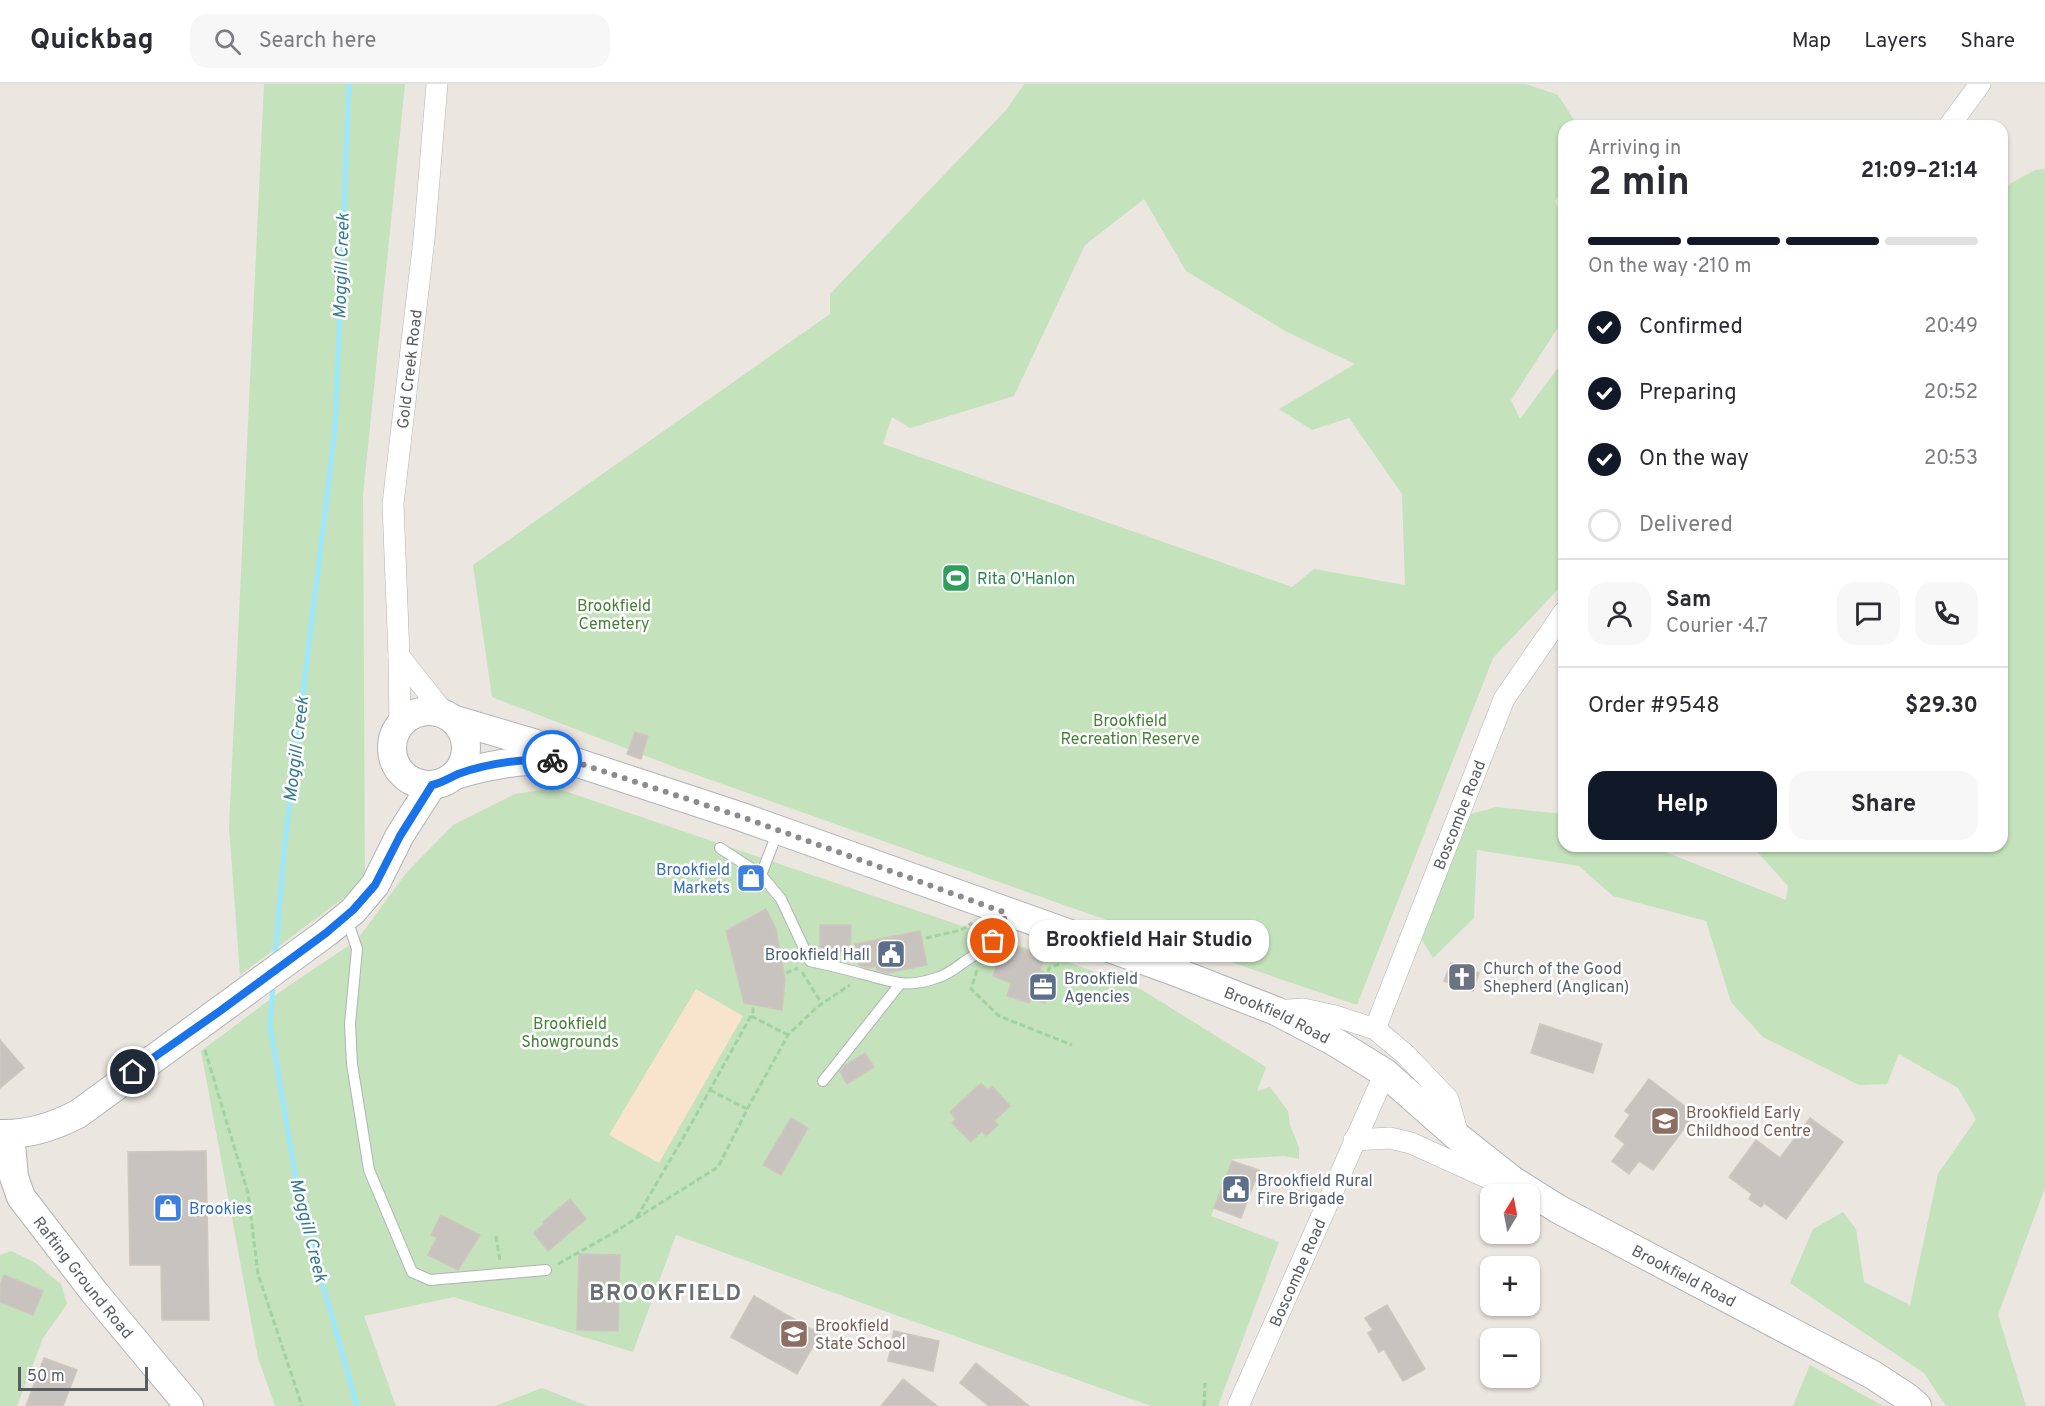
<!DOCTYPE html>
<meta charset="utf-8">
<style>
body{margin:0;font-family:Overpass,sans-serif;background:#f7f7f7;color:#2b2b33;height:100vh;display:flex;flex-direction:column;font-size:22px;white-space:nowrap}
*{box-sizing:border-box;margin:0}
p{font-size:20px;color:#7c7c81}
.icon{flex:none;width:33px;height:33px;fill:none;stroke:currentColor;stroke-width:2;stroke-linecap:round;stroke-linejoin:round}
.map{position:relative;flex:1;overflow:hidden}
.side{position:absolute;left:1558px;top:36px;width:450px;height:732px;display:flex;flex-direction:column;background:#fff;border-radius:18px;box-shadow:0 2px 4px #0004}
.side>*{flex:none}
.needle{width:39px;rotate:10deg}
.tools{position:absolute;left:1480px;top:1100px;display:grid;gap:12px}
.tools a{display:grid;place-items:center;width:60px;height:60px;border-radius:12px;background:#fff;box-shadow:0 2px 4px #0004;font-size:30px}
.scale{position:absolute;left:18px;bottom:15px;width:130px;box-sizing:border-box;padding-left:6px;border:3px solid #585d60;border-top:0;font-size:16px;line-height:21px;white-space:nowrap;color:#585d60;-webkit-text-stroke:4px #fff;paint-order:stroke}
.pin{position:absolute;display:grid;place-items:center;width:51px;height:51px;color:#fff;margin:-26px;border:3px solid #fff;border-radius:50%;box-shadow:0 2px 6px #0007}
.courier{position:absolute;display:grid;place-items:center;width:60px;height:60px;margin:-30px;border:4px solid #1a73e8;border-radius:50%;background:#fff;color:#222;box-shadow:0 2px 8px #0007}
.bubble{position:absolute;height:42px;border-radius:18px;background:#fff;box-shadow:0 2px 4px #0004;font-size:20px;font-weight:700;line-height:42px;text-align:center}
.overview em{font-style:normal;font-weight:700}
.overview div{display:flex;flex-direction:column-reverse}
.overview{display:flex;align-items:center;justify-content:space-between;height:102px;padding:0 30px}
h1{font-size:39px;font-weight:700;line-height:45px}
.bar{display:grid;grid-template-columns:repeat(4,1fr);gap:9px 6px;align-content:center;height:72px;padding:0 30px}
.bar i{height:8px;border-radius:4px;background:#e1e1e2}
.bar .selected{background:#111827}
.bar p{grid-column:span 4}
.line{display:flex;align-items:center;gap:15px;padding:0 30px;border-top:2px solid #e1e1e2}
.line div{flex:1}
.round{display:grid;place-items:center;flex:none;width:63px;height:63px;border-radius:18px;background:#f7f7f7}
ol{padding:0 30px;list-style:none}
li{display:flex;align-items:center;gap:18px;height:66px}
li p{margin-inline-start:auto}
li .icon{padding:6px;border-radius:50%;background:#111827;color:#fff;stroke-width:4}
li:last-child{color:#7c7c81}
li i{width:33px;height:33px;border:3px solid #e1e1e2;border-radius:50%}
.action{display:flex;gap:12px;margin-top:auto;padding:12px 30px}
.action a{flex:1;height:69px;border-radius:18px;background:#111827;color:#fff;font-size:24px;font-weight:700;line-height:69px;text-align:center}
.action a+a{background:#f7f7f7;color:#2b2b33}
header{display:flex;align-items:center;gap:36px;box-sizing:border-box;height:84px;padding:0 30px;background:#fff;border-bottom:2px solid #e1e1e2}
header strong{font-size:28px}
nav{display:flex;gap:33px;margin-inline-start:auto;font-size:21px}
.search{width:420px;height:54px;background:#f7f7f7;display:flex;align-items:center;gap:15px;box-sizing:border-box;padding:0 21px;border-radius:18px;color:#7c7c81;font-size:22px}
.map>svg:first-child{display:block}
</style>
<header>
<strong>Quickbag</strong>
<div class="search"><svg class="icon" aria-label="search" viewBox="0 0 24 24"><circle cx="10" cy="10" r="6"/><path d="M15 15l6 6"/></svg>Search here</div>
<nav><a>Map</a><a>Layers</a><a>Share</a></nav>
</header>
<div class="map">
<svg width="2045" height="1322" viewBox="0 0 2045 1322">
<rect width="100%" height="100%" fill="#ebe6df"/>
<g fill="#c4e2bc" fill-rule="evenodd">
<polygon points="264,0 405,0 363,411 365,798 240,891 229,743"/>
<path d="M1024,0H1526L1558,11L1578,42H1564V107L1555,117L1564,142V237L1559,242L1511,316L1520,335L1557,285L1564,283V499L1493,574L1357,921L1075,825L680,685L492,613L473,481L830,230V210L1007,25ZM1144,115L1186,187L1287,248L1355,280L1279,325L1312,346L1349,334L1402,410L1405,501L1314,485L1292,503L883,360L892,333L910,344L1014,312L1085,161Z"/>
<polygon points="2045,85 2045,1104 1998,1231 2026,1322 1946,1322 1924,1289 1790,1199 1813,1145 1843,1128 1856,1145 1864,1198 1910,1221 1938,1090 1976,1035 1958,1004 1899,970 1887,1000 1859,1001 1763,953 1731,918 1706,837 1613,812 1579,782 1477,766 1474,834 1433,874 1420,853 1468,731 1496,723 1564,730 1564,762 1650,762 1786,816 1788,802 1752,762 2002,762 2003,132 2008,101 2035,86"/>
<polygon points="548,705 562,706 1071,879 1142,906 1266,983 1257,1007 1270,1003 1288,1027 1290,1041 1299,1063 1299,1075 1284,1072 1232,1075 1211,1132 1279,1158 1218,1322 1151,1322 862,1219 676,1151 633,1268 454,1213 364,1232 396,1322 275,1322 258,1274 201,967 284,905 357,856 407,788 453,741 515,710"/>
<polygon points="11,1167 34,1178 61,1200 67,1220 43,1254 17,1322 0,1322 0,1171"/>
<polygon points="1810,1281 1883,1322 1793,1322"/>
<polygon points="542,1304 588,1322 495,1322"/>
</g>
<polygon fill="#f8e4cd" points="696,905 743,932 659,1079 609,1051"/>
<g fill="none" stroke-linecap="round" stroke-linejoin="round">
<g stroke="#9ee8fc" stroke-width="5">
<polyline points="275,874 285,758 335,345 349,0"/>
<polyline points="273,901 270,941 300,1119 357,1322"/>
</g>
</g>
<g fill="#c8c3bf" stroke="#cfc6be" stroke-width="1.5">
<polygon points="635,648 648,652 641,675 627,670"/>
<polygon points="766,825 776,845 785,895 782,926 744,919 726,847"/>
<polygon points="820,841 851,841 850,868 820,868"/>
<polygon points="920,847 927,881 887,889 877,886 876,882 868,884 859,881 855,860"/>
<polygon points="1004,859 1045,873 1040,887 1054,892 1045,919 1031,914 1029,919 1007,912 1011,899 993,892"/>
<polygon points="1451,879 1479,889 1473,907 1444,897"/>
<polygon points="1540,940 1602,960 1593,989 1531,969"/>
<polygon points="0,956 24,984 0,1004"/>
<polygon points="865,969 874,983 847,1000 840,988 844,982"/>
<polygon points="1649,995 1695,1030 1653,1086 1639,1077 1629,1090 1612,1077 1625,1060 1615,1052 1630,1031 1625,1027"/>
<polygon points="981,999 988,1006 992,1002 1010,1022 994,1037 998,1041 986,1052 982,1047 971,1058 952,1039 956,1035 950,1028"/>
<polygon points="791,1034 808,1044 781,1091 763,1081"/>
<polygon points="1810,1034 1843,1058 1786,1135 1764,1119 1761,1123 1749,1115 1752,1110 1729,1093 1756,1056 1780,1074"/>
<polygon points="206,1067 209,1236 162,1236 161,1181 130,1181 128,1068"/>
<polygon points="1232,1077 1259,1086 1241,1134 1214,1124"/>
<polygon points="570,1115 586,1135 548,1167 534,1149 544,1140 543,1138"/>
<polygon points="441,1131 480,1151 458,1186 428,1171 437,1154 431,1151"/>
<polygon points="579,1170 620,1171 618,1247 577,1246"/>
<polygon points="4,1191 43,1207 33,1231 0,1218 0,1201"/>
<polygon points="754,1212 820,1250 797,1290 731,1253"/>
<polygon points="1387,1221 1425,1285 1403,1297 1384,1265 1379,1268 1368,1249 1373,1246 1365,1234"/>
<polygon points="894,1247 939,1257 933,1287 888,1277"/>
<polygon points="44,1274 77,1286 63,1322 26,1322"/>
<polygon points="976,1279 1029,1322 989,1322 960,1299"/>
<polygon points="903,1295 937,1322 881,1322"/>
</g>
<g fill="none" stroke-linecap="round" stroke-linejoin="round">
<g stroke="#b0b4b7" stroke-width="12">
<g id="lane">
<path d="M778,747L761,791L781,815L810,877C828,881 846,885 863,890C894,898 907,905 939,893C949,890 958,882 967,876C989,862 998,854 1006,829"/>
<polyline points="720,764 761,791"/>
<polyline points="343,835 351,847 357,865 350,940 352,980 369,1086 412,1188 430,1196 546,1186"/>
<polyline points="823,997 900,900"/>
</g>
</g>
<g stroke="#b0b4b7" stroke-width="22">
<g id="street">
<polyline points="1949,42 1980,0"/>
<polyline points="399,572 444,629"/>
<path id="s1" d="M400,640L399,572L393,420L424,155L437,0"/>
<polyline points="1277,927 1303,925 1335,932 1375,945 1405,970 1448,1015 1459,1054"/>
<path id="s2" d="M1375,945L1504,615L1564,528"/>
<polyline points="1354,1056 1390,1054 1411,1059 1488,1094 1512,1096"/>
<path id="s3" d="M1238,1322L1385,989"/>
</g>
</g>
<g stroke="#afb4b7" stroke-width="30">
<g id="secondary">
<circle cx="429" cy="664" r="37"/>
<path id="s4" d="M455,636L533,659L569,676L742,733L1171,886L1276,927L1335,958L1385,989L1459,1054L1512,1096L1558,1125L1873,1291L1908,1314L1917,1322"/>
<path d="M455,691C492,680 519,676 558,676"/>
<path d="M0,1050C28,1051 53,1043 78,1030L326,849L353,827L375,801L400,751L432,701"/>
<path id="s5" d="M10,1050L14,1093L21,1113L94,1208L189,1322"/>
</g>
</g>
<g stroke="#9fd4a1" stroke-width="3" stroke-dasharray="6 3" stroke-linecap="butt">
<polyline points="926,854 961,846 972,839"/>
<polyline points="977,886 971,905 999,932 1072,961"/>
<polyline points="802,888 822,920"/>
<polyline points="1048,888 1049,884 1060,880 1063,871"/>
<polyline points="786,889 798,884"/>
<polyline points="751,932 788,951"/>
<polyline points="205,966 248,1109 258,1190 302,1322"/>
<polyline points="710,1006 747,1025"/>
<polyline points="637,1133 690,1042 753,928 753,923"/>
<polyline points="496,1152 500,1177"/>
<polyline points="558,1180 613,1149 718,1083 751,1018 788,951 817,923 850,901"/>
<polyline points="1204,1322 1205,1299"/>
</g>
<use href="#lane" stroke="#fff" stroke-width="10"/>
<use href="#street" stroke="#fff" stroke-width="21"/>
<use href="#secondary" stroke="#fff" stroke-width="28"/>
</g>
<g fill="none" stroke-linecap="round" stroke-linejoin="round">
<polyline stroke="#8b8d8c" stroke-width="6" stroke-dasharray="0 10.8" points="552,676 569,676 742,733 1006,829 1001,846 993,857"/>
<path stroke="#1a73e8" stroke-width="8" d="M133,988L220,927L326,849L353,826L375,801L400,752L432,701C442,699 449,694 458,690C488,679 520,675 552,676"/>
</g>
<defs>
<g id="stadium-square" transform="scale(1.5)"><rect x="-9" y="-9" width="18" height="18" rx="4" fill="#2e9e5b" stroke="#fff"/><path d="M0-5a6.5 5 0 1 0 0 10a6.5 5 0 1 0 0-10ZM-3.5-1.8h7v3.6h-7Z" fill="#fff"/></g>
<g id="shop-square" transform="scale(1.5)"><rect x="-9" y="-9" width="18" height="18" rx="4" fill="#3f7fe0" stroke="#fff"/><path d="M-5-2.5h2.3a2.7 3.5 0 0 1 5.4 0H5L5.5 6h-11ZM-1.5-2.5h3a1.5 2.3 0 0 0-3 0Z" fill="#fff"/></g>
<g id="civic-square" transform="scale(1.5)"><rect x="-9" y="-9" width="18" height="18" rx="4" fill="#5c6f8a" stroke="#fff"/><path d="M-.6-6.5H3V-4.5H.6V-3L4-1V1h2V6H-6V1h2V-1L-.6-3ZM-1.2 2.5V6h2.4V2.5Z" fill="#fff"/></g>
<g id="church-square" transform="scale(1.5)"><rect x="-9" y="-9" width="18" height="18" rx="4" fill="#6b7280" stroke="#fff"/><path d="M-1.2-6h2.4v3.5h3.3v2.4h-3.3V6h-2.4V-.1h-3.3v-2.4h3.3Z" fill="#fff"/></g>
<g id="office-square" transform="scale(1.5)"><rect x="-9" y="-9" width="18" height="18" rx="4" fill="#5c6f8a" stroke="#fff"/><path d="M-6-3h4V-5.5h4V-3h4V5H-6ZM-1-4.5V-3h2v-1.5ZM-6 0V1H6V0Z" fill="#fff"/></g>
<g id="school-square" transform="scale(1.5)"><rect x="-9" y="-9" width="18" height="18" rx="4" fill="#8d6e63" stroke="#fff"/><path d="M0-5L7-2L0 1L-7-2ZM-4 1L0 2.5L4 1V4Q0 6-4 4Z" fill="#fff"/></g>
</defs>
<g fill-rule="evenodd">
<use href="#stadium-square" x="956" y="494"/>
<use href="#shop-square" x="751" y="794"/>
<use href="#civic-square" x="891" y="870"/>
<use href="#church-square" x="1462" y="893"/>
<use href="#office-square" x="1043" y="903"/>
<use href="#school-square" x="1665" y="1037"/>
<use href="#civic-square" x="1236" y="1105"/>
<use href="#shop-square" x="168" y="1124"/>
<use href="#school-square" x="794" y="1250"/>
</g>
<g text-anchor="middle" stroke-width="5" stroke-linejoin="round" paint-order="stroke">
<g font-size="16" fill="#585d60" stroke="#fff">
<text dy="6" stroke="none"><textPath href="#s1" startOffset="356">Gold Creek Road</textPath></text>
<text dy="6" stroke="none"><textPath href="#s2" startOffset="230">Boscombe Road</textPath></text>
<text dy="6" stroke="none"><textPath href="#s4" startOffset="874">Brookfield Road</textPath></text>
<text dy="6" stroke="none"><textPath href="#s3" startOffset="146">Boscombe Road</textPath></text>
<text dy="6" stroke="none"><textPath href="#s4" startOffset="1360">Brookfield Road</textPath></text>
<text dy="6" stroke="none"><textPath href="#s5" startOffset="166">Rafting Ground Road</textPath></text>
</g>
<g font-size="16" fill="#27864d" stroke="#fff" text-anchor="start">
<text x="977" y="500">Rita O'Hanlon</text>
</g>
<g font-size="16" fill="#448136" stroke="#fff">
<text x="614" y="527">Brookfield<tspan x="614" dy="18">Cemetery</tspan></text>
<text x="1130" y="642">Brookfield<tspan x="1130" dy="18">Recreation Reserve</tspan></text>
<text x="570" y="945">Brookfield<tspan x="570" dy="18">Showgrounds</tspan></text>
</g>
<g font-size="16" fill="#366cbe" stroke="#fff" text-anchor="end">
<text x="730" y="791">Brookfield<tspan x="730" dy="18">Markets</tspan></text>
<text x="189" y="1130" text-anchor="start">Brookies</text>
</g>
<g font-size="16" fill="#4e5e75" stroke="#fff" text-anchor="start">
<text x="870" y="876" text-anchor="end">Brookfield Hall</text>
<text x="1064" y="900">Brookfield<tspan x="1064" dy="18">Agencies</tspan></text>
<text x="1257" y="1102">Brookfield Rural<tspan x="1257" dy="18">Fire Brigade</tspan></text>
</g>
<g font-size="16" fill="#5b616d" stroke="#fff" text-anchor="start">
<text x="1483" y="890">Church of the Good<tspan x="1483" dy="18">Shepherd (Anglican)</tspan></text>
</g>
<g font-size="16" fill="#785e54" stroke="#fff" text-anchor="start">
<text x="1686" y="1034">Brookfield Early<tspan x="1686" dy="18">Childhood Centre</tspan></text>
<text x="815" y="1247">Brookfield<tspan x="815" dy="18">State School</tspan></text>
</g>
<g font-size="18" font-style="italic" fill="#367892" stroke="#fff">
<text transform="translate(341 182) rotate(-88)" y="6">Moggill Creek</text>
<text transform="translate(296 665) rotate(-83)" y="6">Moggill Creek</text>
<text transform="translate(309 1146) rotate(76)" y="6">Moggill Creek</text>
</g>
<g font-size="22" font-weight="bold" letter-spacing="1.5" fill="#697072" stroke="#fff">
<text x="666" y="1216">BROOKFIELD</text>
</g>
</g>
</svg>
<div class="tools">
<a><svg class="needle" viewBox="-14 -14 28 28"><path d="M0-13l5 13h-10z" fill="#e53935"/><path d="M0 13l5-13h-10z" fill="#7c7c81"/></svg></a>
<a>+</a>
<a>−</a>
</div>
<div class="scale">50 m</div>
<div class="pin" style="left:993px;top:857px;background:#ea580c"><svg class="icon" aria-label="bag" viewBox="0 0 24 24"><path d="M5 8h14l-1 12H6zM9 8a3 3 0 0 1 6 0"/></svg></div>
<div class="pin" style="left:133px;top:988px;background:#1f2937"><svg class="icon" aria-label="home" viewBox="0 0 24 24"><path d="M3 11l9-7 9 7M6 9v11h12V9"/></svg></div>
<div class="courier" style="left:552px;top:676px"><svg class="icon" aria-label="bike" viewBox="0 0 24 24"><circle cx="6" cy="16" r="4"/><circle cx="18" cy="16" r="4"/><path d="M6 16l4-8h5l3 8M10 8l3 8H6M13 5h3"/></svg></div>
<div class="bubble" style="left:1029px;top:836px;width:240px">Brookfield Hair Studio</div>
<section class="side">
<div class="overview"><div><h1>2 min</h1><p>Arriving in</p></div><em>21:09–21:14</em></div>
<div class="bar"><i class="selected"></i><i class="selected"></i><i class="selected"></i><i></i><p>On the way · 210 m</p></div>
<ol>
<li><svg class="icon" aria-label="check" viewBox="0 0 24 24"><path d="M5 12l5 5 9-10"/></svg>Confirmed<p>20:49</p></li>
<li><svg class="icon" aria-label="check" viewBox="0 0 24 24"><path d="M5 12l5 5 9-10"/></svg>Preparing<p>20:52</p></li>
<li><svg class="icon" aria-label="check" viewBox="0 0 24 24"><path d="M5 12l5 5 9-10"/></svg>On the way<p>20:53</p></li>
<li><i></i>Delivered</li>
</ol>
<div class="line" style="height:108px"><a class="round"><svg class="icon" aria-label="person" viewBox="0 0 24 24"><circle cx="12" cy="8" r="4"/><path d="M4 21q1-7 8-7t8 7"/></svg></a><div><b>Sam</b><p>Courier · 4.7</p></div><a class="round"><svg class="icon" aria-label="chat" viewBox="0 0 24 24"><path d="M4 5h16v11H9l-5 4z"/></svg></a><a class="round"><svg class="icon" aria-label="phone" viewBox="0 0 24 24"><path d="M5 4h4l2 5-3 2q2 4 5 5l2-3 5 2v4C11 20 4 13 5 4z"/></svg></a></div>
<div class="line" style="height:78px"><div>Order #9548</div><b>$29.30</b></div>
<div class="action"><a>Help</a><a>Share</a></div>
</section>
</div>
